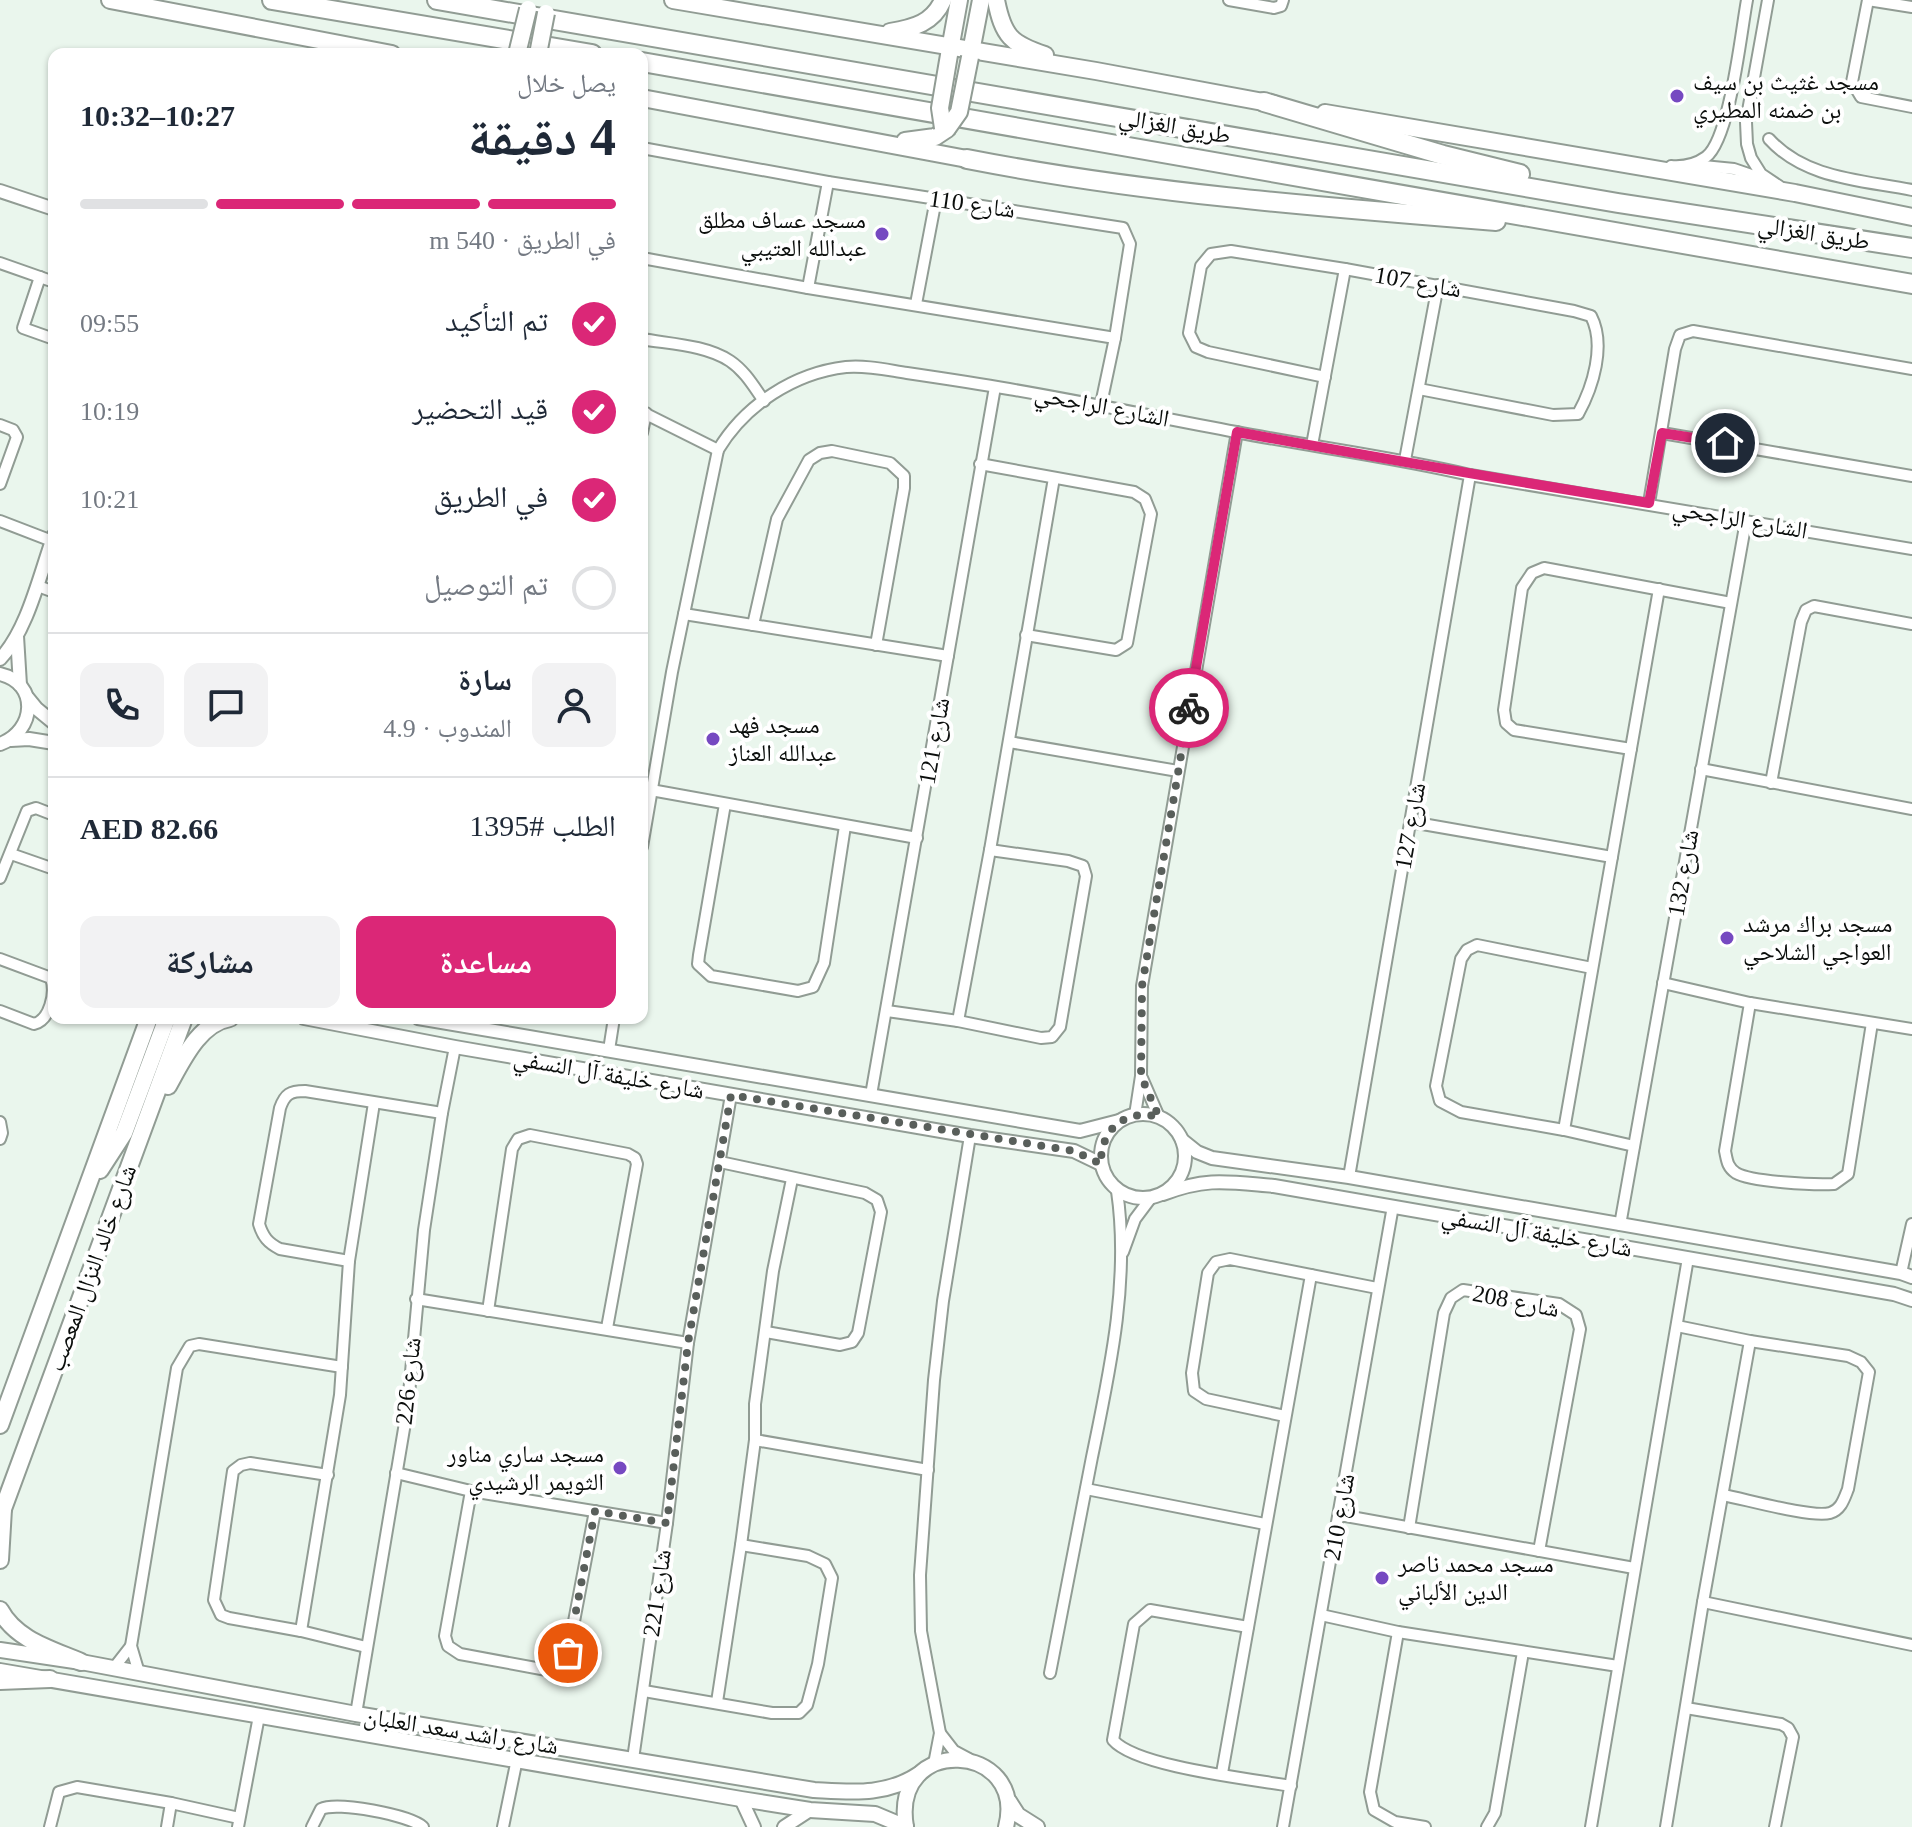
<!DOCTYPE html>
<html lang="ar">
<meta charset="utf-8">
<style>
body{margin:0;font-family:"Times New Roman","Noto Naskh Arabic",serif;background:#f2f2f3;color:#1f2937;direction:rtl;height:100vh;display:flex;flex-direction:column;font-size:30px;white-space:nowrap}
*{box-sizing:border-box;margin:0}
p{font-size:26px;color:#747a83}
.icon{flex:none;width:44px;height:44px;fill:none;stroke:currentColor;stroke-width:2;stroke-linecap:round;stroke-linejoin:round}
.map{position:relative;flex:1;overflow:hidden;direction:ltr}
.side{position:absolute;left:48px;top:48px;width:600px;height:976px;display:flex;flex-direction:column;background:#fff;border-radius:16px;box-shadow:0 2px 6px #0004;direction:rtl}
.side>*{flex:none}
.pin{position:absolute;display:grid;place-items:center;width:68px;height:68px;color:#fff;margin:-34px;border:4px solid #fff;border-radius:50%;box-shadow:0 2px 8px #0007}
.courier{position:absolute;display:grid;place-items:center;width:80px;height:80px;margin:-40px;border:6px solid #db2777;border-radius:50%;background:#fff;color:#222;box-shadow:0 2px 10px #0007}
.head em{font-style:normal;font-weight:800}
.head div{display:flex;flex-direction:column-reverse}
.head{display:flex;align-items:center;justify-content:space-between;height:136px;padding:0 32px}
h1{font-size:52px;font-weight:800;line-height:60px}
.bar{display:grid;grid-template-columns:repeat(4,1fr);gap:12px 8px;align-content:center;height:96px;padding:0 32px}
.bar i{height:10px;border-radius:6px;background:#e0e1e3}
.bar .active{background:#db2777}
.bar p{grid-column:span 4}
.line{display:flex;align-items:center;gap:20px;padding:0 32px;border-top:2px solid #e0e1e3}
.line div{flex:1}
.round{display:grid;place-items:center;flex:none;width:84px;height:84px;border-radius:16px;background:#f2f2f3}
ol{padding:0 32px;list-style:none}
li{display:flex;align-items:center;gap:24px;height:88px}
li p{margin-inline-start:auto}
li .icon{padding:8px;border-radius:50%;background:#db2777;color:#fff;stroke-width:4}
li:last-child{color:#747a83}
li i{width:44px;height:44px;border:4px solid #e0e1e3;border-radius:50%}
.cta{display:flex;gap:16px;margin-top:auto;padding:16px 32px}
.cta a{flex:1;height:92px;border-radius:16px;background:#db2777;color:#fff;font-size:32px;font-weight:800;line-height:92px;text-align:center}
.cta a+a{background:#f2f2f3;color:#1f2937}
.map>svg:first-child{display:block}
</style>
<div class="map">
<svg width="1912" height="1827" viewBox="0 0 1912 1827">
<rect width="100%" height="100%" fill="#eaf6ed"/>
<g fill="none" stroke-linecap="round" stroke-linejoin="round">
<g stroke="#919c94" stroke-width="14">
<g id="minor">
<polyline points="1229,0 1274,8 1281,6 1283,0"/>
<polyline points="1768,0 1746,122 1747,144 1751,158 1761,174 1779,186"/>
<polyline points="1868,0 1852,82 1861,97 1912,107"/>
<polyline points="1868,0 1912,7"/>
<path d="M1769,139C1805,179 1862,180 1912,190"/>
<polyline points="642,148 828,182 1123,228 1130,244 1115,338 1101,404"/>
<polyline points="1693,165 1734,169 1766,180"/>
<path d="M1671,166C1684,167 1695,165 1706,157C1730,139 1741,32 1747,0"/>
<polyline points="642,258 808,288 1115,338"/>
<polyline points="0,263 54,282"/>
<polyline points="40,277 23,328 54,339"/>
<polyline points="808,288 828,182"/>
<polyline points="916,304 936,199"/>
<path d="M642,339C670,344 706,345 730,361C745,371 754,387 764,401"/>
<path d="M1325,377L1208,352L1196,347L1189,333L1201,266L1211,254L1231,251L1345,269L1574,311L1591,316C1606,345 1593,387 1578,414L1553,415L1419,389"/>
<polyline points="642,412 718,450"/>
<polyline points="0,425 13,430 17,437 0,484"/>
<polyline points="642,433 646,413"/>
<polyline points="1662,433 1912,476"/>
<polyline points="1312,445 1345,269"/>
<polyline points="1405,460 1438,285"/>
<polyline points="980,464 1134,492 1145,499 1151,514 1127,643 1116,650 1026,635"/>
<polyline points="1649,503 1675,349 1680,335 1693,331 1912,369"/>
<polyline points="0,521 52,541"/>
<polyline points="38,586 54,592"/>
<polyline points="684,614 948,656"/>
<polyline points="753,625 777,519 809,460 820,453 832,451 890,463 904,476 904,488 876,645"/>
<polyline points="1009,742 1178,771"/>
<polyline points="1631,749 1514,730 1506,723 1504,710 1522,588 1532,573 1544,568 1731,603"/>
<polyline points="1701,769 1912,809"/>
<polyline points="1771,783 1801,622 1806,610 1814,606 1912,624"/>
<polyline points="651,790 917,838"/>
<polyline points="725,804 699,955 698,964 711,976 798,991 813,987 824,963 845,826"/>
<polyline points="1411,822 1612,857"/>
<path d="M642,847L672,672L718,450C745,405 794,373 846,367C866,365 887,370 907,373C941,378 975,383 1009,389C1085,402 1161,418 1236,432C1314,447 1393,457 1470,475L1912,549"/>
<polyline points="11,854 54,869"/>
<polyline points="0,878 27,811 36,808 54,815"/>
<path d="M0,959L51,978C56,993 50,1020 34,1024L0,1011"/>
<polyline points="1592,968 1477,945 1467,950 1461,959 1436,1086 1440,1101 1461,1112 1564,1130 1634,1146"/>
<polyline points="1663,983 1750,1003 1912,1029"/>
<path d="M1750,1003L1725,1151C1727,1160 1727,1167 1736,1173C1751,1182 1814,1185 1834,1184L1848,1174L1872,1023"/>
<polyline points="887,1011 958,1021 1041,1038 1052,1037 1060,1027 1086,876 1083,866 1068,861 990,850"/>
<polyline points="958,1021 990,850 1054,478"/>
<polyline points="609,1050 614,1018"/>
<polyline points="1142,1078 1159,1117"/>
<polyline points="871,1095 995,387"/>
<polyline points="1135,1115 1141,1076 1142,986 1237,432"/>
<polyline points="0,1122 2,1133 0,1139"/>
<polyline points="1564,1130 1659,589"/>
<polyline points="720,1162 865,1193 877,1200 881,1212 858,1333 852,1342 840,1345 766,1332"/>
<polyline points="1349,1177 1470,475"/>
<polyline points="1620,1225 1746,521"/>
<polyline points="1123,1252 1135,1219 1150,1199"/>
<path d="M349,1261L280,1249C268,1243 263,1237 259,1224L280,1108C285,1094 290,1091 305,1091L442,1113"/>
<polyline points="1901,1273 1912,1224"/>
<polyline points="416,1299 688,1343"/>
<polyline points="488,1311 512,1149 518,1139 530,1135 628,1154 635,1158 637,1164 607,1328"/>
<path d="M1677,1326L1750,1341L1848,1356L1861,1362L1869,1372L1848,1489C1844,1499 1841,1510 1830,1513C1811,1518 1745,1499 1723,1495"/>
<polyline points="1285,1416 1206,1399 1194,1391 1192,1373 1208,1273 1216,1262 1230,1259 1377,1288"/>
<polyline points="755,1440 928,1470"/>
<polyline points="396,1473 471,1491 667,1523"/>
<polyline points="328,1475 250,1463 241,1465 233,1471 214,1600 221,1615 229,1618 301,1631 366,1647"/>
<polyline points="1086,1489 1265,1524"/>
<polyline points="471,1491 445,1636 448,1646 460,1654 552,1671 563,1667 568,1653 595,1511"/>
<polyline points="1340,1515 1634,1568"/>
<polyline points="1409,1528 1444,1313 1451,1298 1463,1290 1559,1304 1576,1315 1580,1329 1539,1551"/>
<polyline points="1703,1602 1912,1645"/>
<polyline points="1321,1615 1398,1632 1618,1666"/>
<path d="M1248,1627L1150,1610L1134,1624L1113,1740C1136,1767 1251,1779 1291,1786"/>
<polyline points="301,1631 340,1395 349,1261 374,1103"/>
<polyline points="1398,1632 1370,1792 1374,1810 1395,1822 1425,1827"/>
<polyline points="113,1669 131,1646"/>
<polyline points="139,1673 131,1646 177,1368 190,1346 199,1344 342,1367"/>
<path d="M1050,1673C1064,1601 1078,1529 1092,1457C1110,1370 1130,1280 1117,1191"/>
<polyline points="644,1691 772,1713 799,1713 807,1705 818,1664 832,1578 825,1564 808,1556 741,1545"/>
<polyline points="717,1702 741,1545 755,1440 755,1404 773,1271 792,1179"/>
<polyline points="1686,1708 1781,1724 1788,1728 1793,1737 1775,1827"/>
<polyline points="356,1714 408,1405 424,1230 442,1113 455,1047"/>
<polyline points="940,1733 954,1751 969,1759"/>
<polyline points="633,1759 667,1523 688,1343 731,1095"/>
<polyline points="934,1764 940,1733 921,1631 920,1575 934,1380 943,1301 970,1136"/>
<polyline points="1222,1773 1311,1275"/>
<polyline points="50,1827 59,1792 77,1787 171,1803 239,1818"/>
<polyline points="167,1827 171,1803"/>
<polyline points="238,1827 259,1716"/>
<path d="M312,1827L321,1809C337,1801 409,1815 423,1827"/>
<polyline points="503,1827 517,1759"/>
<polyline points="1283,1827 1393,1206"/>
<polyline points="1487,1827 1495,1813 1523,1652"/>
<polyline points="1591,1827 1688,1258"/>
<polyline points="1666,1827 1703,1602 1750,1341"/>
</g>
</g>
<g stroke="#919c94" stroke-width="16">
<g id="tertiary">
<polyline points="0,191 54,209"/>
<polyline points="17,636 20,685"/>
<path d="M0,659C28,630 40,573 54,535"/>
<path d="M0,674C39,683 36,731 0,744"/>
<polyline points="28,698 37,709 54,723"/>
<polyline points="11,740 29,739 54,743"/>
<polyline points="304,1018 455,1047 970,1136 1074,1151 1101,1164"/>
<polyline points="418,1018 1080,1131 1119,1121"/>
<circle cx="1143" cy="1156" r="42"/>
<polyline points="1182,1140 1197,1152 1212,1158 1349,1177 1901,1273 1912,1277"/>
<path d="M1163,1194C1207,1177 1228,1182 1274,1186L1894,1294L1912,1300"/>
<polyline points="741,1799 754,1827"/>
<polyline points="784,1827 810,1810"/>
</g>
</g>
<g stroke="#919c94" stroke-width="18">
<g id="secondary">
<path d="M0,1650L81,1662L356,1714L814,1790C852,1792 886,1796 919,1774"/>
<polyline points="0,1671 741,1799 810,1810 875,1814 906,1827"/>
<polyline points="1009,1801 1018,1815 1037,1827"/>
<path d="M906,1827C890,1733 1028,1742 1006,1827"/>
</g>
</g>
<g stroke="#919c94" stroke-width="20">
<g id="primary">
<polyline points="110,0 392,54"/>
<polyline points="673,0 1096,71 1274,104"/>
<path d="M996,0C1003,36 1011,44 1045,55"/>
<path d="M890,32C914,28 933,23 943,0"/>
<polyline points="949,55 959,0"/>
<polyline points="970,57 981,0"/>
<polyline points="642,98 967,159"/>
<polyline points="1325,113 1795,193 1912,217"/>
<polyline points="905,141 935,137 947,129"/>
<path d="M168,1086C182,1061 199,1023 230,1018"/>
<polyline points="100,1170 124,1133 167,1018"/>
<polyline points="0,1425 149,1018"/>
<polyline points="0,1517 184,1018"/>
<polyline points="0,1560 3,1509"/>
<path d="M0,1610C16,1640 51,1649 81,1662"/>
<polyline points="0,1681 50,1679"/>
</g>
</g>
<g stroke="#919c94" stroke-width="22">
<g id="motorway">
<polyline points="272,0 592,54"/>
<polyline points="437,0 1618,203 1912,248"/>
<polyline points="642,62 1912,284"/>
<polyline points="1264,102 1443,155 1520,174"/>
<path d="M967,159C1141,193 1320,207 1496,221"/>
</g>
</g>
<use href="#minor" stroke="#fff" stroke-width="10"/>
<use href="#tertiary" stroke="#fff" stroke-width="12"/>
<use href="#secondary" stroke="#fff" stroke-width="14"/>
<use href="#primary" stroke="#fff" stroke-width="16"/>
<use href="#motorway" stroke="#fff" stroke-width="18"/>
<g stroke="#919c94" stroke-width="20" stroke-linecap="butt">
<g id="primary-bridge">
<polyline points="517,54 528,9"/>
<polyline points="538,54 546,13"/>
<polyline points="943,128 940,108 949,55"/>
<polyline points="947,129 959,112 970,57"/>
</g>
</g>
<use href="#primary-bridge" stroke="#fff" stroke-width="16"/>
</g>
<g fill="none" stroke-linecap="round" stroke-linejoin="round">
<path stroke="#595f5b" stroke-width="8" stroke-dasharray="0 14.4" d="M568,1653L595,1511L667,1523L688,1343L731,1095L1074,1151L1101,1164C1100,1129 1126,1108 1159,1117L1141,1076L1142,986L1189,708"/>
<path stroke="#db2777" stroke-width="10" d="M1189,708L1237,432C1375,457 1511,481 1649,503L1662,433L1725,443"/>
</g>
<g fill="#7649c1" stroke="#fff" stroke-width="3">
<circle cx="1677" cy="96" r="8"/>
<circle cx="882" cy="234" r="8"/>
<circle cx="713" cy="739" r="8"/>
<circle cx="1727" cy="938" r="8"/>
<circle cx="620" cy="1468" r="8"/>
<circle cx="1382" cy="1578" r="8"/>
</g>
<g text-anchor="middle" stroke-width="8" stroke-linejoin="round" paint-order="stroke">
<g font-size="24" fill="#0b0e0c" stroke="#fff" text-anchor="start">
<text x="1693" y="90">مسجد غثيث بن سيف<tspan x="1693" dy="28">بن ضمنه المطيري</tspan></text>
<text x="866" y="228" text-anchor="end">مسجد عساف مطلق<tspan x="866" dy="28">عبدالله العتيبي</tspan></text>
<text x="729" y="733">مسجد فهد<tspan x="729" dy="28">عبدالله العناز</tspan></text>
<text x="1743" y="932">مسجد براك مرشد<tspan x="1743" dy="28">العواجي الشلاحي</tspan></text>
<text x="604" y="1462" text-anchor="end">مسجد ساري مناور<tspan x="604" dy="28">الثويمر الرشيدي</tspan></text>
<text x="1398" y="1572">مسجد محمد ناصر<tspan x="1398" dy="28">الدين الألباني</tspan></text>
</g>
<g font-size="24" fill="#0b0e0c" stroke="#fff">
<text transform="translate(1175 126) rotate(10)" y="8">طريق الغزالي</text>
<text transform="translate(972 204) rotate(8)" y="8">شارع 110</text>
<text transform="translate(1814 233) rotate(9)" y="8">طريق الغزالي</text>
<text transform="translate(1418 282) rotate(10)" y="8">شارع 107</text>
<text transform="translate(1102 406) rotate(11)" y="8">الشارع الراجحي</text>
<text transform="translate(1740 519) rotate(10)" y="8">الشارع الراجحي</text>
<text transform="translate(934 741) rotate(-80)" y="8">شارع 121</text>
<text transform="translate(1410 826) rotate(-80)" y="8">شارع 127</text>
<text transform="translate(1683 873) rotate(-80)" y="8">شارع 132</text>
<text transform="translate(609 1074) rotate(10)" y="8">شارع خليفة آل النسفي</text>
<text transform="translate(1537 1232) rotate(10)" y="8">شارع خليفة آل النسفي</text>
<text transform="translate(92 1268) rotate(-70)" y="8">شارع خالد النزال المعصب</text>
<text transform="translate(1516 1301) rotate(11)" y="8">شارع 208</text>
<text transform="translate(408 1381) rotate(-84)" y="8">شارع 226</text>
<text transform="translate(1339 1517) rotate(-80)" y="8">شارع 210</text>
<text transform="translate(657 1593) rotate(-82)" y="8">شارع 221</text>
<text transform="translate(461 1731) rotate(9)" y="8">شارع راشد سعد العلبان</text>
</g>
</g>
</svg>
<div class="pin" style="left:568px;top:1653px;background:#ea580c"><svg class="icon" aria-label="bag" viewBox="0 0 24 24"><path d="M5 8h14l-1 12H6zM9 8a3 3 0 0 1 6 0"/></svg></div>
<div class="pin" style="left:1725px;top:443px;background:#1f2937"><svg class="icon" aria-label="home" viewBox="0 0 24 24"><path d="M3 11l9-7 9 7M6 9v11h12V9"/></svg></div>
<div class="courier" style="left:1189px;top:708px"><svg class="icon" aria-label="bike" viewBox="0 0 24 24"><circle cx="6" cy="16" r="4"/><circle cx="18" cy="16" r="4"/><path d="M6 16l4-8h5l3 8M10 8l3 8H6M13 5h3"/></svg></div>
<section class="side">
<div class="head"><div><h1>4 دقيقة</h1><p>يصل خلال</p></div><em>10:27–10:32</em></div>
<div class="bar"><i class="active"></i><i class="active"></i><i class="active"></i><i></i><p>في الطريق · 540 m</p></div>
<ol>
<li><svg class="icon" aria-label="check" viewBox="0 0 24 24"><path d="M5 12l5 5 9-10"/></svg>تم التأكيد<p>09:55</p></li>
<li><svg class="icon" aria-label="check" viewBox="0 0 24 24"><path d="M5 12l5 5 9-10"/></svg>قيد التحضير<p>10:19</p></li>
<li><svg class="icon" aria-label="check" viewBox="0 0 24 24"><path d="M5 12l5 5 9-10"/></svg>في الطريق<p>10:21</p></li>
<li><i></i>تم التوصيل</li>
</ol>
<div class="line" style="height:144px"><a class="round"><svg class="icon" aria-label="person" viewBox="0 0 24 24"><circle cx="12" cy="8" r="4"/><path d="M4 21q1-7 8-7t8 7"/></svg></a><div><b>سارة</b><p>المندوب · 4.9</p></div><a class="round"><svg class="icon" aria-label="chat" viewBox="0 0 24 24"><path d="M4 5h16v11H9l-5 4z"/></svg></a><a class="round"><svg class="icon" aria-label="phone" viewBox="0 0 24 24"><path d="M5 4h4l2 5-3 2q2 4 5 5l2-3 5 2v4C11 20 4 13 5 4z"/></svg></a></div>
<div class="line" style="height:104px"><div>الطلب #1395</div><b>AED 82.66</b></div>
<div class="cta"><a>مساعدة</a><a>مشاركة</a></div>
</section>
</div>
